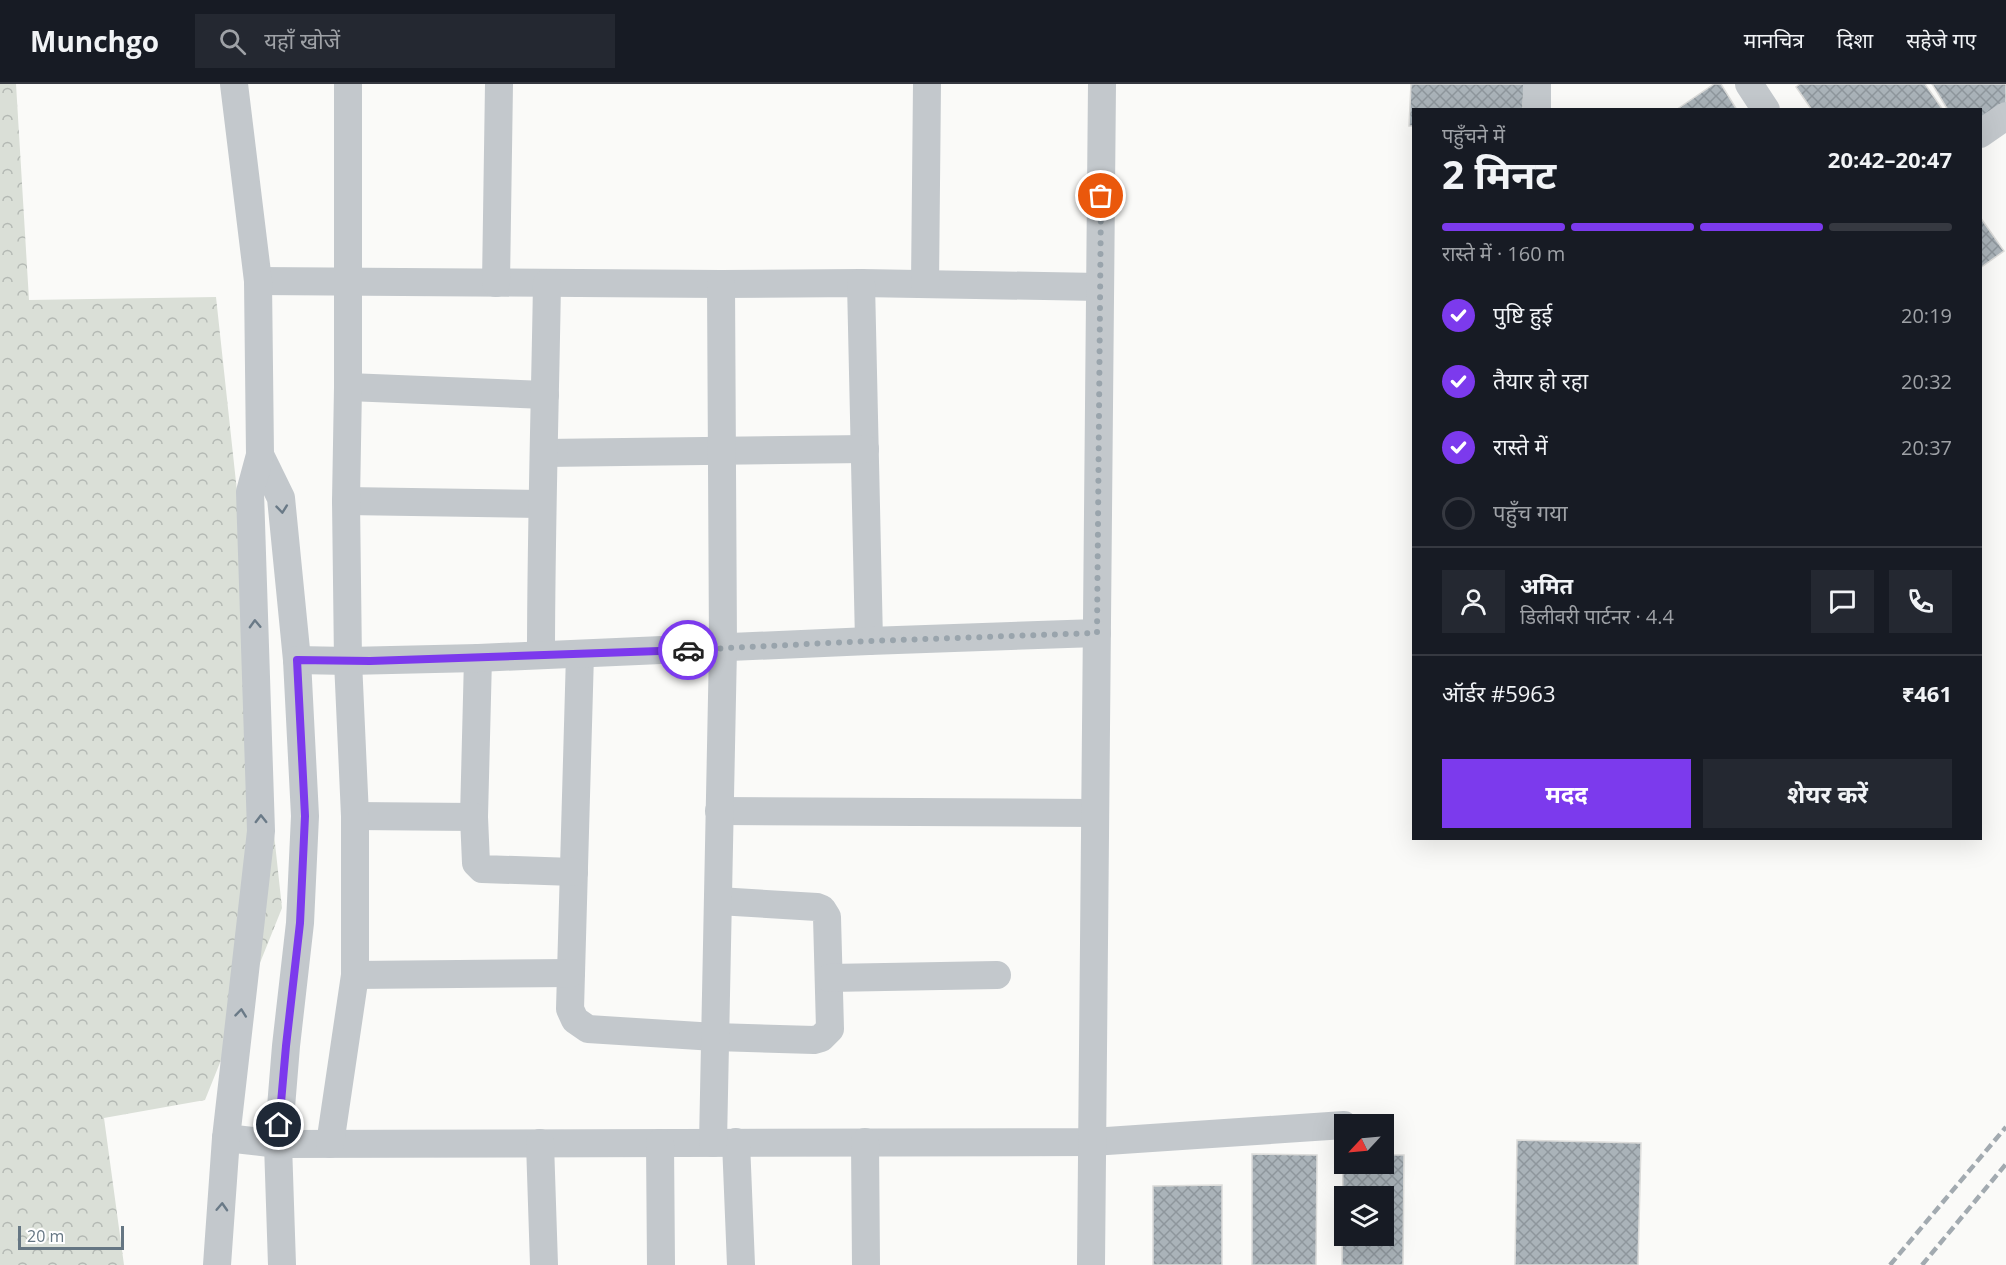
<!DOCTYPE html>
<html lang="hi">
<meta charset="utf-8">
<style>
body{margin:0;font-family:"Open Sans","Noto Sans Devanagari",sans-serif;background:#242831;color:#f1f3f6;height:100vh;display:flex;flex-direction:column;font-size:22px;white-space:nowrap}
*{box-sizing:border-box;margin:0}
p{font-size:20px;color:#9ea1a6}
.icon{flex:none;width:33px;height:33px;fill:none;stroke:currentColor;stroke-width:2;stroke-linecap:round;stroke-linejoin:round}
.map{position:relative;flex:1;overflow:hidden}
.details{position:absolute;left:1412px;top:24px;width:570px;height:732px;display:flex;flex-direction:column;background:#171b24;border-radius:0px;box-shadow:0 6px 24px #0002}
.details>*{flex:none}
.needle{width:39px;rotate:244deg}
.tools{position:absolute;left:1334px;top:1030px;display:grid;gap:12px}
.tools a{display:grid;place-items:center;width:60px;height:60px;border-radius:0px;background:#171b24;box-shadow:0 6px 24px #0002;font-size:30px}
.scale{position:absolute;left:18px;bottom:15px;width:106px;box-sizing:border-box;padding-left:6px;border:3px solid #657683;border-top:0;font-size:16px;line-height:21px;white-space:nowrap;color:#657683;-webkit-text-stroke:4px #fff;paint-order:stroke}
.pin{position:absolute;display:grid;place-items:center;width:51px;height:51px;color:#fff;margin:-26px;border:3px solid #fff;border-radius:50%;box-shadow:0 2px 6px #0007}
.courier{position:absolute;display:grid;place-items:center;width:60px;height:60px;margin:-30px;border:4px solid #7c3aed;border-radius:50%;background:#fff;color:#222;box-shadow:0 2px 8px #0007}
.head em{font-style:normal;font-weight:700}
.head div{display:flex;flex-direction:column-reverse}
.head{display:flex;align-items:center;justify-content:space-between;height:102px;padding:0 30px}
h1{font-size:39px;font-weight:700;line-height:45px}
.bar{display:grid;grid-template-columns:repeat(4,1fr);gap:9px 6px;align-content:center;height:72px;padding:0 30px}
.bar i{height:8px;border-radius:4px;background:#363941}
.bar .current{background:#7c3aed}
.bar p{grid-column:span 4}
.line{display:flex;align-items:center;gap:15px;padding:0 30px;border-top:2px solid #363941}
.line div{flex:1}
.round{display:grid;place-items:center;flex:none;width:63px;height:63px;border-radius:0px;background:#242831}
ol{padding:0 30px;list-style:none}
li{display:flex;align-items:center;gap:18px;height:66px}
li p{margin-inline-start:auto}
li .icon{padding:6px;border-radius:50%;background:#7c3aed;color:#fff;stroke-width:4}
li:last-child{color:#9ea1a6}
li i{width:33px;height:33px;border:3px solid #363941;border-radius:50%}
.button{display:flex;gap:12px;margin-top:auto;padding:12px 30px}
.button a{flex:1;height:69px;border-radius:0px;background:#7c3aed;color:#fff;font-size:24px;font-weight:700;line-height:69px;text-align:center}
.button a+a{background:#242831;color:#f1f3f6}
header{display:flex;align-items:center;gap:36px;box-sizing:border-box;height:84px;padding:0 30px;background:#171b24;border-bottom:2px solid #363941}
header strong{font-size:28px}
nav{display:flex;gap:33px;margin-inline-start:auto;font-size:21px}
.search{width:420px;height:54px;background:#242831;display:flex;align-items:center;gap:15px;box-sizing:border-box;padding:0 21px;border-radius:0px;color:#9ea1a6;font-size:22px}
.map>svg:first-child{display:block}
</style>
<header>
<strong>Munchgo</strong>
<div class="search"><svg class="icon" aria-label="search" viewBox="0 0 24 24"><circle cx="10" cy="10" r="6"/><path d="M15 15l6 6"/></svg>यहाँ खोजें</div>
<nav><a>मानचित्र</a><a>दिशा</a><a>सहेजे गए</a></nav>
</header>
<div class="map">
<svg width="2006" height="1181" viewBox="0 0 2006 1181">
<defs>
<pattern id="park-crowns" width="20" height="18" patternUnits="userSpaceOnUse" patternTransform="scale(1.5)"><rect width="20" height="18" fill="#dadfd7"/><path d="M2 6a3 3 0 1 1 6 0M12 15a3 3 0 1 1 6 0" fill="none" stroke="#b4b9b4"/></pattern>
<pattern id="building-cross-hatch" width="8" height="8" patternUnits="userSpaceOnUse" patternTransform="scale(1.5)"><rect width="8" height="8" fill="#aab3b9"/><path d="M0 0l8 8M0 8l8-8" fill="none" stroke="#8e969c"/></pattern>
</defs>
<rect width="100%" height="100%" fill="#fafaf8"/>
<polygon fill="url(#park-crowns)" points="0,0 16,0 29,216 216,213 282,824 205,1016 104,1034 124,1181 0,1181"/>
<g fill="url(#building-cross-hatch)" stroke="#dcdcda" stroke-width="1.5" fill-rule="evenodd">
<polygon points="1411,0 1524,0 1523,26 1413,26 1413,42 1409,42"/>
<polygon points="1714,0 1721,0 1737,26 1676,26"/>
<polygon points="1800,0 1925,0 1943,26 1812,26 1796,3"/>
<polygon points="1932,0 2006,0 2006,21 1980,37 1980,26 1948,26"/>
<polygon points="1980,133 2004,167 1980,184"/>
<polygon points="1517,1056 1641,1059 1638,1181 1515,1181"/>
<polygon points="1252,1070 1317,1071 1316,1181 1252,1181"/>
<path d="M1343,1070L1344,1080H1383V1071H1404L1403,1181H1342ZM1344,1113H1383V1152H1344Z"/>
<polygon points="1222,1101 1222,1181 1153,1181 1153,1102"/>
</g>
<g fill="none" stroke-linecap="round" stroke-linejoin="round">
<g stroke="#c3c8cc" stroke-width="28">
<polyline points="1537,0 1537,26"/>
<polyline points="1749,0 1766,26"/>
<polyline points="1980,50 2006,32"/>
<polyline points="258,197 721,200 861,199 1100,203"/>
<polyline points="496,199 499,0"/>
<polyline points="861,199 869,557"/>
<polyline points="925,200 927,0"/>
<polyline points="348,303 545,311"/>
<polyline points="544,369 865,365"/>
<polyline points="260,371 281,414 297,576 305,732 300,839 286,962 278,1060 282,1181"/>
<polyline points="346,417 541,420"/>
<polyline points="580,570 570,925 575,936 588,945 715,953 814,956 821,954 830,945 827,833 822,825 817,823 718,817"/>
<path d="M541,571C541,447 545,323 547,199"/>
<polyline points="478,574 474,733 476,779 482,785 574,788"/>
<polyline points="297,576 348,577 478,574 869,557 1097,549"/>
<polyline points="719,727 1095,729"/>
<polyline points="355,732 474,733"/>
<polyline points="355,891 571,889"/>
<polyline points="829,894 997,891"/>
<polyline points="226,1054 278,1060 1092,1058 1344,1041"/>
<polyline points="736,1058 741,1181"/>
<polyline points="865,1058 866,1181"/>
<polyline points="540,1059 544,1181"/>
<polyline points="660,1059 661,1181"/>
<polyline points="713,1059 723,564 721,200"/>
<polyline points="330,1060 355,891 355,732 348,577 346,417 348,303 348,0"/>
<polyline points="217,1181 226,1054 261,747 250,408 260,371 258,197 234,0"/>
<polyline points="1091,1181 1102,0"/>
</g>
<g stroke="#a2aab0" stroke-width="4.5" stroke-dasharray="9 4.5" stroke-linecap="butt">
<polyline points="1890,1181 2006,1043"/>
<polyline points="1922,1181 2006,1080"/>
</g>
</g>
<defs><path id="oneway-chevron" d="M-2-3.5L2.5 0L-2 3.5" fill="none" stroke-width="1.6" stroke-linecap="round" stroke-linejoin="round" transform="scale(1.5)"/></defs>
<g stroke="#6a7a87">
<use href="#oneway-chevron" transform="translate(282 425) rotate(84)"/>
<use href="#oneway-chevron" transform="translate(255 540) rotate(-92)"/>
<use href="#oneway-chevron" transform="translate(261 735) rotate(-91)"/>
<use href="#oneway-chevron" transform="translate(241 929) rotate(-84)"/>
<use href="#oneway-chevron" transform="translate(222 1123) rotate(-87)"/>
</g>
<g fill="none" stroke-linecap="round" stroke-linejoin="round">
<polyline stroke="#99a4ac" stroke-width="6" stroke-dasharray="0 10.8" points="688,566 869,557 1097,549 1101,112"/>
<polyline stroke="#7c3aed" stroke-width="8" points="279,1041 286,962 300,839 305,732 297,576 370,577 688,566"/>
</g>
</svg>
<div class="tools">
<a><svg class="needle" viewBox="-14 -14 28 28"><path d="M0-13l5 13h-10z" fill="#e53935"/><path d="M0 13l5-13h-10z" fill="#9ea1a6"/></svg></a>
<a><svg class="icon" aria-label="layers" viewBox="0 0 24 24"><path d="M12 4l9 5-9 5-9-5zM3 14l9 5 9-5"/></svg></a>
</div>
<div class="scale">20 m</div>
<div class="pin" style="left:1101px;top:112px;background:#ea580c"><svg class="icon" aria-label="bag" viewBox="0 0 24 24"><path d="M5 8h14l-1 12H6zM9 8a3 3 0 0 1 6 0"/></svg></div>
<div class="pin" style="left:279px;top:1041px;background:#1f2937"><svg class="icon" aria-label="home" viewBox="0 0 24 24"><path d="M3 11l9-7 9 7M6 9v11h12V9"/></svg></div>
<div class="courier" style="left:688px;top:566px"><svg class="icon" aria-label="car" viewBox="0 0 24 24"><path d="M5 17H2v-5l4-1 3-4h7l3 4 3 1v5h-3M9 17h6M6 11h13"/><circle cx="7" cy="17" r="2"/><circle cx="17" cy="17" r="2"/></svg></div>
<section class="details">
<div class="head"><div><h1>2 मिनट</h1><p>पहुँचने में</p></div><em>20:42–20:47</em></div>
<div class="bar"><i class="current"></i><i class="current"></i><i class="current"></i><i></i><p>रास्ते में · 160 m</p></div>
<ol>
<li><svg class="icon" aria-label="check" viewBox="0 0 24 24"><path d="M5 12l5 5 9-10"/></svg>पुष्टि हुई<p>20:19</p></li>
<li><svg class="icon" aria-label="check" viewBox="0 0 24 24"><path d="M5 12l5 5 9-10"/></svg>तैयार हो रहा<p>20:32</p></li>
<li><svg class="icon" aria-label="check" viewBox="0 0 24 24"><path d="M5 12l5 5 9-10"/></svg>रास्ते में<p>20:37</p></li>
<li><i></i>पहुँच गया</li>
</ol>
<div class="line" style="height:108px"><a class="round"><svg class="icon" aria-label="person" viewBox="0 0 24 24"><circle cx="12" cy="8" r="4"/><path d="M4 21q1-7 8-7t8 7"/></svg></a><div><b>अमित</b><p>डिलीवरी पार्टनर · 4.4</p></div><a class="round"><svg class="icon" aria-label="chat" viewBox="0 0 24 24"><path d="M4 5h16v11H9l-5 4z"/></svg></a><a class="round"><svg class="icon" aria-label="phone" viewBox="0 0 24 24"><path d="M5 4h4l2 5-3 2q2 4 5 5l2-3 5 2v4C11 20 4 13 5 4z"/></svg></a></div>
<div class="line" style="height:78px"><div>ऑर्डर #5963</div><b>₹461</b></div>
<div class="button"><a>मदद</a><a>शेयर करें</a></div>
</section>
</div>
